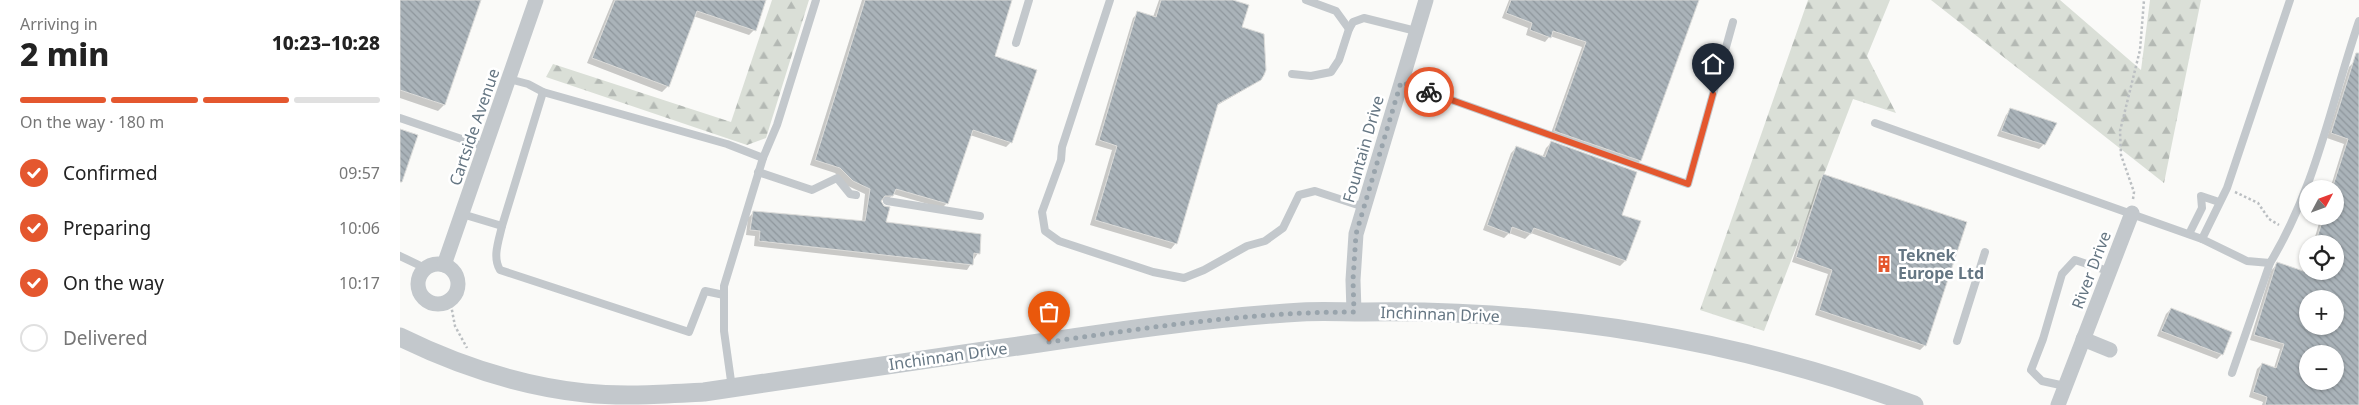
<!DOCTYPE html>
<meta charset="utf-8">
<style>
body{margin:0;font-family:"Noto Sans",sans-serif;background:#f6f6f6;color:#222;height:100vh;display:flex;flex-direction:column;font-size:19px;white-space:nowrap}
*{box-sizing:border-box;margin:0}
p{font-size:16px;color:#767676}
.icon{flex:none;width:28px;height:28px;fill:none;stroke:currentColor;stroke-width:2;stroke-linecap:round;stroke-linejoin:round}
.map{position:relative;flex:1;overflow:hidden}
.side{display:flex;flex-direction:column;background:#fff;width:400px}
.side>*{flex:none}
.needle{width:32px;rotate:49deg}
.fabs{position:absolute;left:1899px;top:180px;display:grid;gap:10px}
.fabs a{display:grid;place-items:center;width:45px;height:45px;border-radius:50%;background:#fff;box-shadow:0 1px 4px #0004;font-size:25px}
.pin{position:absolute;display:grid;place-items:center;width:42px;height:42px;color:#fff;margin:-51px -21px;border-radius:50% 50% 50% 0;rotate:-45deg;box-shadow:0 0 5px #0007}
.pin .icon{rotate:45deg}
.courier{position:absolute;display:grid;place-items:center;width:50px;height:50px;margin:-25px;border:4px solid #e4572e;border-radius:50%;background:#fff;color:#222;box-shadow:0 1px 6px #0007}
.overview em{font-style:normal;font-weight:800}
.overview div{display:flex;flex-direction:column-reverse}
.overview{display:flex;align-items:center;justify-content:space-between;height:85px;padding:0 20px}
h1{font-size:32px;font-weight:800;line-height:38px}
.bar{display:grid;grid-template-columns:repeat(4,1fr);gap:8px 5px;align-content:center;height:60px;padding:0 20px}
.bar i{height:6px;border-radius:4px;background:#e0e0e0}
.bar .selected{background:#e4572e}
.bar p{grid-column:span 4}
ol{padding:0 20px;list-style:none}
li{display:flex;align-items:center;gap:15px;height:55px}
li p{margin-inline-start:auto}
li .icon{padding:5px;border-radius:50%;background:#e4572e;color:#fff;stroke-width:4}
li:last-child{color:#767676}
li i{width:28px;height:28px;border:2px solid #e0e0e0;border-radius:50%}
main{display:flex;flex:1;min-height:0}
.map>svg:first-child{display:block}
</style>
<main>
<section class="side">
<div class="overview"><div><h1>2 min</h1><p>Arriving in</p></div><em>10:23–10:28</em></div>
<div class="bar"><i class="selected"></i><i class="selected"></i><i class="selected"></i><i></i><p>On the way · 180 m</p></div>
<ol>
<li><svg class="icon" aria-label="check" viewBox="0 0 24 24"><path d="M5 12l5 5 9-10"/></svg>Confirmed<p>09:57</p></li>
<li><svg class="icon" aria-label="check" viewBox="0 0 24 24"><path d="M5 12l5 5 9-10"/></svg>Preparing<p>10:06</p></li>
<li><svg class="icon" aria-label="check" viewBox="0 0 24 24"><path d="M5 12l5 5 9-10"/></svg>On the way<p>10:17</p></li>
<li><i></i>Delivered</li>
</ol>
</section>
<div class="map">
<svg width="1959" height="405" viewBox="0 0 1959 405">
<defs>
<pattern id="forest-firs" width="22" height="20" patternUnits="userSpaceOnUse" patternTransform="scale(1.25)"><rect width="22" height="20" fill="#dadfd7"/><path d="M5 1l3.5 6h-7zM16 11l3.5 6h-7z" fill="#b4b9b4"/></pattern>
<pattern id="building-back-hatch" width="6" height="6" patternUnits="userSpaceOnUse" patternTransform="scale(1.25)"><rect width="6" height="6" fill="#aab3b9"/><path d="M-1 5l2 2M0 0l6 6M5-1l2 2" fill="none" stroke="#8e969c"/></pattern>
</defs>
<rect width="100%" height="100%" fill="#fafaf8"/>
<g fill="url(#forest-firs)">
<polygon points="372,0 409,0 366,138 347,145 146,77 153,64 331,122"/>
<polygon points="1408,0 1490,0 1467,56 1496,113 1453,99 1364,331 1300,310"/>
<polygon points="1531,0 1660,0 1741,70 1750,0 1801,0 1764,183"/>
</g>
<g fill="#0003" fill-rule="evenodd">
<polygon points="0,0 80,0 44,105 38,111 0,98"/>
<polygon points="213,0 365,0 354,30 349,35 293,16 268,86 262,92 187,63"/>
<polygon points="462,0 611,0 594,57 611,142 606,147 570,135 547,203 542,208 493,194 487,201 480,200 484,223 578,253 567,270 354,246 355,236 346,235 348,218 353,213 462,222 465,194 448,186 435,173 410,165"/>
<polygon points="759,0 829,0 860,79 854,84 816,106 775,244 771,249 690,225 712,150 695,145 733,18 738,13 753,17"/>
<polygon points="1109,0 1298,0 1240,161 1235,166 1150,136 1182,47 1150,36 1145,42 1126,35 1128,28 1102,18"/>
<path d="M1954,62L1959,63V405H1862L1863,402L1849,397L1857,369L1862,364L1874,368L1880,349L1850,340L1871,271L1877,264L1904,272L1908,260V271H1935V244H1913L1921,216H1935V189H1930L1944,144L1927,138L1949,67ZM1908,299H1935V326H1908ZM1908,354H1935V381H1908Z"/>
<polygon points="1611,110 1644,144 1639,149 1597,136 1606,115"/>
<polygon points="1151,143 1220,215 1225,261 1220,266 1131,233 1125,239 1109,233 1104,238 1083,230 1111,153 1116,148 1142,158 1146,148"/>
<polygon points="1424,176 1525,345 1520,350 1415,315 1428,274 1392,262 1419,180"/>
<polygon points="1771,309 1822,354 1817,359 1757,336 1766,314"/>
</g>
<g fill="url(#building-back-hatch)" stroke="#dcdcda" fill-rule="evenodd">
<polygon points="0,0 81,0 45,105 0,90"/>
<polygon points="215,0 366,0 356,31 297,11 269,87 192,58"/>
<polygon points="465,0 612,0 595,56 637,70 612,143 573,130 548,204 496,189 493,196 485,196 481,201 484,206 490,207 486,222 581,234 580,254 574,253 573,265 359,241 360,231 350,230 353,211 465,221 470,189 453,181 440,168 415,160"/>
<polygon points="761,0 833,0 849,5 842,27 864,34 866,70 864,75 861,80 818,104 777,244 695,220 717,146 699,140 737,11 756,17"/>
<polygon points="1111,0 1299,0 1241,161 1154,131 1186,42 1153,31 1151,38 1130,30 1132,23 1106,13"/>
<path d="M1956,53H1959V405H1865L1867,397L1853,392L1862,363L1876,368L1884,344L1854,335L1876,264L1877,262L1906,272L1935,271V244H1915L1924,216H1935V189H1932L1948,139L1931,133ZM1908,299H1935V326H1908ZM1908,354H1935V381H1908Z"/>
<polygon points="1610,108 1657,123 1645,145 1601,131"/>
<polygon points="0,129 18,135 2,182 0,182"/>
<polygon points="1151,141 1237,172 1222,215 1241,221 1226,261 1134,228 1131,234 1112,227 1110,234 1087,225 1116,146 1145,157"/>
<polygon points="1423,174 1567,222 1526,346 1419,310 1432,270 1396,257"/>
<polygon points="1771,308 1832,332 1823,355 1761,331"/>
</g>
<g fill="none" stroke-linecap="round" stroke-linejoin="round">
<g stroke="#bbbfc2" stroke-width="2.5" stroke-dasharray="2.5 2.5" stroke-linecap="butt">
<polyline points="1835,192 1858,203 1869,219 1879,225"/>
<polyline points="1733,199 1734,192 1721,155 1720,131 1740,50 1744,0"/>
<polyline points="50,300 55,326 67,348"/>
</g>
<g stroke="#c3c8cc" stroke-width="8">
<polyline points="710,0 662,147 661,160 642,212 645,231 659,241 753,272 784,278 804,270 847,246 865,241 883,228 899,195 915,191 964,207"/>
<polyline points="906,0 936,11 949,29"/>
<polyline points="616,43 629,0"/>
<polyline points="892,74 911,76 931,72 939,60 949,29 953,22 964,18 1016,31"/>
<polyline points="109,79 128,84 143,92 327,144 363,158 324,286 324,331 332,388"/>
<polyline points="1001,82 1288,184 1333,22"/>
<polyline points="0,118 85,147"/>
<path d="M1475,123L1802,239L1847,261L1870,263C1917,185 1930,106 1959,21"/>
<polyline points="363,158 377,125 416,0"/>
<polyline points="358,172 412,190 437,178 450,194 456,195"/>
<polyline points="487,201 580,216"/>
<polyline points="62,214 102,226 143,92"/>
<path d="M102,226C99,240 92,257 100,270L289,332L305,291L324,295"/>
<polyline points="1789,234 1802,208 1801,196 1819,202"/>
<polyline points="1802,239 1827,188 1890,0"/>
<polyline points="0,256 25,268"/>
<polyline points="1557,341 1585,252"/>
<polyline points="1832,373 1870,263"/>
<polyline points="1665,386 1642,381 1631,370 1643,339 1662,274 1675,260 1708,271"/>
</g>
<g stroke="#c3c8cc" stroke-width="15">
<circle cx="38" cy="284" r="20"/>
<polyline points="44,265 136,0"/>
<polyline points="954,312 953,280 956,234 1026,0"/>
<polyline points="1683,339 1710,350"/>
<polyline points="1658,405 1732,213"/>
</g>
<path stroke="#c3c8cc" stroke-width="19" d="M0,337C59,366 120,386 185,393C224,397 265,394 304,392C415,376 527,359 639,343C726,330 814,317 902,312C923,311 943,312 964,312C1150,309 1339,339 1514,405"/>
</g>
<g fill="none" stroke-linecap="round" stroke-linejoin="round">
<path stroke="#99a4ac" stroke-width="5" stroke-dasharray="0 9" d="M649,342C751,327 851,312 954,312L953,280L956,234L1001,82L1029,92"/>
<polyline stroke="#e4572e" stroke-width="6" points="1029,92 1288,184 1313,94"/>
</g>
<defs>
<g id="building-bare" transform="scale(1.35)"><path d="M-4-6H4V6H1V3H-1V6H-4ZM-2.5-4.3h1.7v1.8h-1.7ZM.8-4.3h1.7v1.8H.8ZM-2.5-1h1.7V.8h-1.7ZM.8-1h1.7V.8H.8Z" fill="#e4572e" stroke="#fff" stroke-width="2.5" paint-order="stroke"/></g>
</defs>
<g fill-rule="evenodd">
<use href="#building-bare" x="1484" y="264"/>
</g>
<g text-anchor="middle" stroke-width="5" stroke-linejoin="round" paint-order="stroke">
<g font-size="16" fill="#657683" stroke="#fff">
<text transform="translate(74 127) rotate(-71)" y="6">Cartside Avenue</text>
<text transform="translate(963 149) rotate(-74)" y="6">Fountain Drive</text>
<text transform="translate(1691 270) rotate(-69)" y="6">River Drive</text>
<text transform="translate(1040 314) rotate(2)" y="6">Inchinnan Drive</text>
<text transform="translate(548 356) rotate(-8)" y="6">Inchinnan Drive</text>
</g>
<g font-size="16" font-weight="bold" fill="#657683" stroke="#fff" text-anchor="start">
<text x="1498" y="261">Teknek<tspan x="1498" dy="18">Europe Ltd</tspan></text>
</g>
</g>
</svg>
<div class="fabs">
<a><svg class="needle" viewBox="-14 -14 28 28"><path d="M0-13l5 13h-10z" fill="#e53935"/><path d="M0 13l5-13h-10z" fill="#767676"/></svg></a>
<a><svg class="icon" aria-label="locate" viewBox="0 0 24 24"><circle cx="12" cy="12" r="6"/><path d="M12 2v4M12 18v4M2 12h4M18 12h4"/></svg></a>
<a>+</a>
<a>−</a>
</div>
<div class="pin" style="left:649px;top:342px;background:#ea580c"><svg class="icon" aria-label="bag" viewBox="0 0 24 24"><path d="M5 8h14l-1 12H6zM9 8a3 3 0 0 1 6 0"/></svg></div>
<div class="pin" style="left:1313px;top:94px;background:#1f2937"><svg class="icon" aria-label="home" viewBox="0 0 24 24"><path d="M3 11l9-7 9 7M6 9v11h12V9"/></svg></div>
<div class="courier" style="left:1029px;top:92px"><svg class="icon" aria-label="bike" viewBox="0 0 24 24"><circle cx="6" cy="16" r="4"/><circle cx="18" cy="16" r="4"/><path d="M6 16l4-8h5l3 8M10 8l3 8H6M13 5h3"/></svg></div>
</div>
</main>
